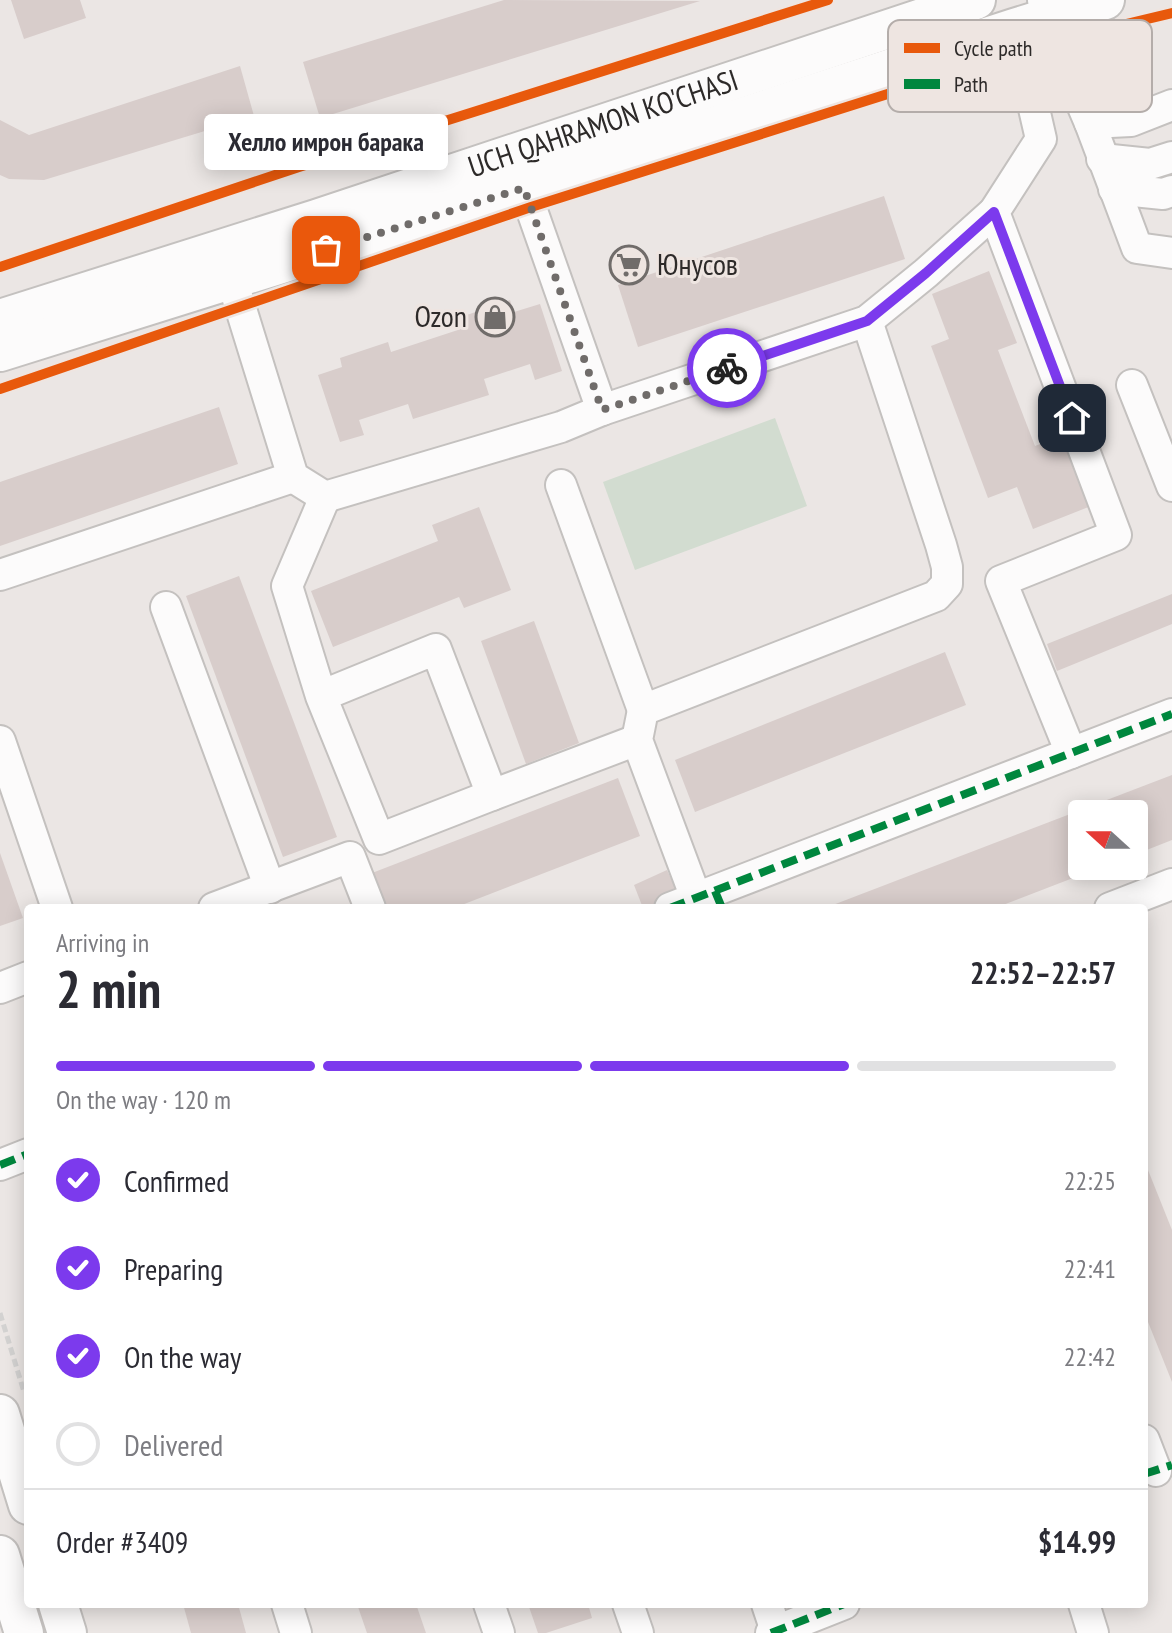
<!DOCTYPE html>
<meta charset="utf-8">
<style>
body{margin:0;font-family:"PT Sans Narrow",sans-serif;background:#f7f7f7;color:#2b2b33;height:100vh;display:flex;flex-direction:column;font-size:30px;white-space:nowrap}
*{box-sizing:border-box;margin:0}
p{font-size:26px;color:#7c7c81}
.icon{flex:none;width:44px;height:44px;fill:none;stroke:currentColor;stroke-width:2;stroke-linecap:round;stroke-linejoin:round}
.map{position:relative;flex:1;overflow:hidden}
.drawer{position:absolute;left:24px;top:904px;width:1124px;height:704px;display:flex;flex-direction:column;background:#fff;border-radius:8px;box-shadow:0 4px 20px #0003}
.drawer>*{flex:none}
.needle{width:52px;rotate:291deg}
.buttons{position:absolute;left:1068px;top:800px;display:grid;gap:16px}
.buttons a{display:grid;place-items:center;width:80px;height:80px;border-radius:8px;background:#fff;box-shadow:0 4px 20px #0003;font-size:40px}
.pin{position:absolute;display:grid;place-items:center;width:68px;height:68px;color:#fff;margin:-34px;border-radius:16px;box-shadow:0 4px 12px #0006}
.courier{position:absolute;display:grid;place-items:center;width:80px;height:80px;margin:-40px;border:6px solid #7c3aed;border-radius:50%;background:#fff;color:#222;box-shadow:0 2px 10px #0007}
.bubble{position:absolute;height:56px;border-radius:8px;background:#fff;box-shadow:0 4px 20px #0003;font-size:26px;font-weight:700;line-height:56px;text-align:center}
.overview em{font-style:normal;font-weight:700}
.overview div{display:flex;flex-direction:column-reverse}
.overview{display:flex;align-items:center;justify-content:space-between;height:136px;padding:0 32px}
h1{font-size:52px;font-weight:700;line-height:60px}
.bar{display:grid;grid-template-columns:repeat(4,1fr);gap:12px 8px;align-content:center;height:96px;padding:0 32px}
.bar i{height:10px;border-radius:6px;background:#e1e1e2}
.bar .current{background:#7c3aed}
.bar p{grid-column:span 4}
.line{display:flex;align-items:center;gap:20px;padding:0 32px;border-top:2px solid #e1e1e2}
.line div{flex:1}
ol{padding:0 32px;list-style:none}
li{display:flex;align-items:center;gap:24px;height:88px}
li p{margin-inline-start:auto}
li .icon{padding:8px;border-radius:50%;background:#7c3aed;color:#fff;stroke-width:4}
li:last-child{color:#7c7c81}
li i{width:44px;height:44px;border:4px solid #e1e1e2;border-radius:50%}
.map>svg:first-child{display:block}
</style>
<div class="map">
<svg width="1172" height="1633" viewBox="0 0 1172 1633">
<rect width="100%" height="100%" fill="#ebe6e4"/>
<polygon fill="#d2dcd0" points="775,418 807,506 635,570 603,482"/>
<g fill="#d8cdcb">
<polygon points="11,0 80,0 86,18 24,39"/>
<polygon points="504,0 700,1 320,118 303,62"/>
<polygon points="240,66 254,116 44,180 9,179 0,175 0,120 29,135"/>
<polygon points="884,196 905,259 638,347 618,285"/>
<polygon points="989,271 1017,343 998,350 1035,446 1064,435 1091,506 1033,529 1017,487 988,498 931,346 949,339 932,294"/>
<polygon points="510,300 514,312 540,304 562,371 535,380 530,364 484,379 489,395 413,419 408,404 359,420 364,435 340,442 318,375 342,367 340,358 388,342 391,352 467,327 464,316"/>
<polygon points="219,407 238,464 0,546 0,482"/>
<polygon points="479,507 511,590 464,608 459,597 333,647 311,591 438,541 432,525"/>
<polygon points="239,576 337,837 283,857 186,596"/>
<polygon points="1172,594 1172,624 1057,671 1047,644"/>
<polygon points="534,621 579,743 526,764 481,641"/>
<polygon points="945,652 966,705 695,812 675,760"/>
<polygon points="1172,775 1172,840 1134,855 1134,814 1082,814 1082,866 1104,866 995,908 825,908"/>
<polygon points="618,778 640,836 454,908 385,908 372,873"/>
<polygon points="0,853 23,918 0,926"/>
<polygon points="667,870 678,894 643,908 634,885"/>
<polygon points="1144,1160 1172,1230 1172,1382 1144,1312"/>
<polygon points="183,1604 238,1604 246,1633 191,1633"/>
<polygon points="357,1604 416,1604 426,1633 367,1633"/>
<polygon points="528,1604 588,1604 592,1618 546,1633 538,1633"/>
</g>
<g fill="none" stroke-linecap="round" stroke-linejoin="round">
<g stroke="#c4c1bf" stroke-width="34">
<g id="minor">
<polyline points="1043,0 1055,41 1090,123 1137,248 1172,253"/>
<polyline points="1014,28 1021,52 1041,139 994,212 1116,535 1001,581 1071,753"/>
<polyline points="1090,123 1131,121 1172,105"/>
<polyline points="1102,159 1150,164 1172,157"/>
<polyline points="524,188 602,410"/>
<polyline points="1114,189 1163,194 1172,191"/>
<polyline points="232,280 293,477 325,497 561,427 602,410 867,321 926,273 994,212"/>
<polyline points="1132,385 1172,486"/>
<polyline points="561,485 643,710"/>
<polyline points="0,575 293,477"/>
<polyline points="166,607 270,888"/>
<polyline points="321,696 436,649 492,795 379,839 321,696 287,586 325,497"/>
<polyline points="0,741 57,908"/>
<polyline points="492,795 637,740"/>
<polyline points="696,898 637,740 643,710 936,596 947,584 947,567 941,545 867,321"/>
<polyline points="214,908 350,857 370,908"/>
<polyline points="670,908 1172,714"/>
<polyline points="1110,908 1172,884"/>
<polyline points="0,988 28,977"/>
<polyline points="0,1165 28,1154"/>
<polyline points="1144,1440 1156,1471"/>
<polyline points="287,1604 296,1633"/>
<polyline points="489,1604 499,1633"/>
<polyline points="628,1604 638,1633"/>
<polyline points="767,1604 776,1631"/>
<polyline points="1084,1604 1093,1633"/>
<polyline points="771,1633 844,1604"/>
</g>
</g>
<g stroke="#c4c1bf" stroke-width="42">
<g id="major">
<path id="s1" d="M0,319L316,219L976,0"/>
<polyline points="0,352 524,188 1014,28 1105,0"/>
<polyline points="0,1414 28,1505"/>
<polyline points="0,1555 24,1633"/>
<polyline points="58,1604 67,1633"/>
</g>
</g>
<g stroke="#d3d2d1" stroke-width="5" stroke-dasharray="8 4" stroke-linecap="butt">
<polyline points="1131,22 1172,13"/>
<polyline points="0,267 299,167 828,0"/>
<polyline points="0,1313 24,1392"/>
</g>
<use href="#minor" stroke="#fcfbfb" stroke-width="30"/>
<use href="#major" stroke="#fcfbfb" stroke-width="38"/>
<g stroke="#00873e" stroke-width="8" stroke-dasharray="16 8" stroke-linecap="butt">
<polyline points="715,891 722,908"/>
<polyline points="670,908 1172,714"/>
<polyline points="0,1165 28,1154"/>
<polyline points="1144,1474 1172,1465"/>
<polyline points="771,1633 844,1604"/>
</g>
<g stroke="#eee5e1" stroke-width="15">
<g id="cycleway">
<polyline points="0,267 299,167 828,0"/>
<polyline points="0,389 531,207 1055,41 1172,13"/>
</g>
</g>
<use href="#cycleway" stroke="#e8590c" stroke-width="10"/>
</g>
<g fill="none" stroke-linecap="round" stroke-linejoin="round">
<polyline stroke="#706c6a" stroke-width="8" stroke-dasharray="0 14.4" points="326,250 524,188 602,410 727,368"/>
<polyline stroke="#7c3aed" stroke-width="10" points="727,368 867,321 926,273 994,212 1072,418"/>
</g>
<defs>
<g id="supermarket-ring" transform="scale(2)"><circle r="9.5" fill="#eee5e1" stroke="#706c6a" stroke-width="1.5"/><path d="M-6-5.5h2.5l.6 2H6L4.5 2H-2.5L-4.4-4H-6ZM-1.5 3.2a1.3 1.3 0 1 0 .1 0ZM3 3.2a1.3 1.3 0 1 0 .1 0Z" fill="#706c6a"/></g>
<g id="shop-ring" transform="scale(2)"><circle r="9.5" fill="#eee5e1" stroke="#706c6a" stroke-width="1.5"/><path d="M-5-2.5h2.3a2.7 3.5 0 0 1 5.4 0H5L5.5 6h-11ZM-1.5-2.5h3a1.5 2.3 0 0 0-3 0Z" fill="#706c6a"/></g>
</defs>
<g fill-rule="evenodd">
<use href="#supermarket-ring" x="629" y="265"/>
<use href="#shop-ring" x="495" y="317"/>
</g>
<g text-anchor="middle" stroke-width="6" stroke-linejoin="round" paint-order="stroke">
<g font-size="30" fill="#2d2a29" stroke="#eee5e1">
<text dy="10" stroke="none"><textPath href="#s1" startOffset="634">UCH QAHRAMON KO'CHASI</textPath></text>
</g>
<g font-size="30" fill="#2d2a29" stroke="#eee5e1" text-anchor="start">
<text x="657" y="275">Юнусов</text>
<text x="467" y="327" text-anchor="end">Ozon</text>
</g>
</g>
<rect x="888" y="20" width="264" height="92" rx="12" fill="#eee5e1" stroke="#b4adaa" stroke-width="2"/>
<rect x="904" y="43" width="36" height="10" fill="#e8590c"/>
<rect x="904" y="79" width="36" height="10" fill="#00873e"/>
<g font-size="22" fill="#2d2a29">
<text x="954" y="56">Cycle path</text>
<text x="954" y="92">Path</text>
</g>
</svg>
<div class="buttons">
<a><svg class="needle" viewBox="-14 -14 28 28"><path d="M0-13l5 13h-10z" fill="#e53935"/><path d="M0 13l5-13h-10z" fill="#7c7c81"/></svg></a>
</div>
<div class="pin" style="left:326px;top:250px;background:#ea580c"><svg class="icon" aria-label="bag" viewBox="0 0 24 24"><path d="M5 8h14l-1 12H6zM9 8a3 3 0 0 1 6 0"/></svg></div>
<div class="pin" style="left:1072px;top:418px;background:#1f2937"><svg class="icon" aria-label="home" viewBox="0 0 24 24"><path d="M3 11l9-7 9 7M6 9v11h12V9"/></svg></div>
<div class="courier" style="left:727px;top:368px"><svg class="icon" aria-label="bike" viewBox="0 0 24 24"><circle cx="6" cy="16" r="4"/><circle cx="18" cy="16" r="4"/><path d="M6 16l4-8h5l3 8M10 8l3 8H6M13 5h3"/></svg></div>
<div class="bubble" style="left:204px;top:114px;width:244px">Хелло имрон барака</div>
<section class="drawer">
<div class="overview"><div><h1>2 min</h1><p>Arriving in</p></div><em>22:52–22:57</em></div>
<div class="bar"><i class="current"></i><i class="current"></i><i class="current"></i><i></i><p>On the way · 120 m</p></div>
<ol>
<li><svg class="icon" aria-label="check" viewBox="0 0 24 24"><path d="M5 12l5 5 9-10"/></svg>Confirmed<p>22:25</p></li>
<li><svg class="icon" aria-label="check" viewBox="0 0 24 24"><path d="M5 12l5 5 9-10"/></svg>Preparing<p>22:41</p></li>
<li><svg class="icon" aria-label="check" viewBox="0 0 24 24"><path d="M5 12l5 5 9-10"/></svg>On the way<p>22:42</p></li>
<li><i></i>Delivered</li>
</ol>
<div class="line" style="height:104px"><div>Order #3409</div><b>$14.99</b></div>
</section>
</div>
